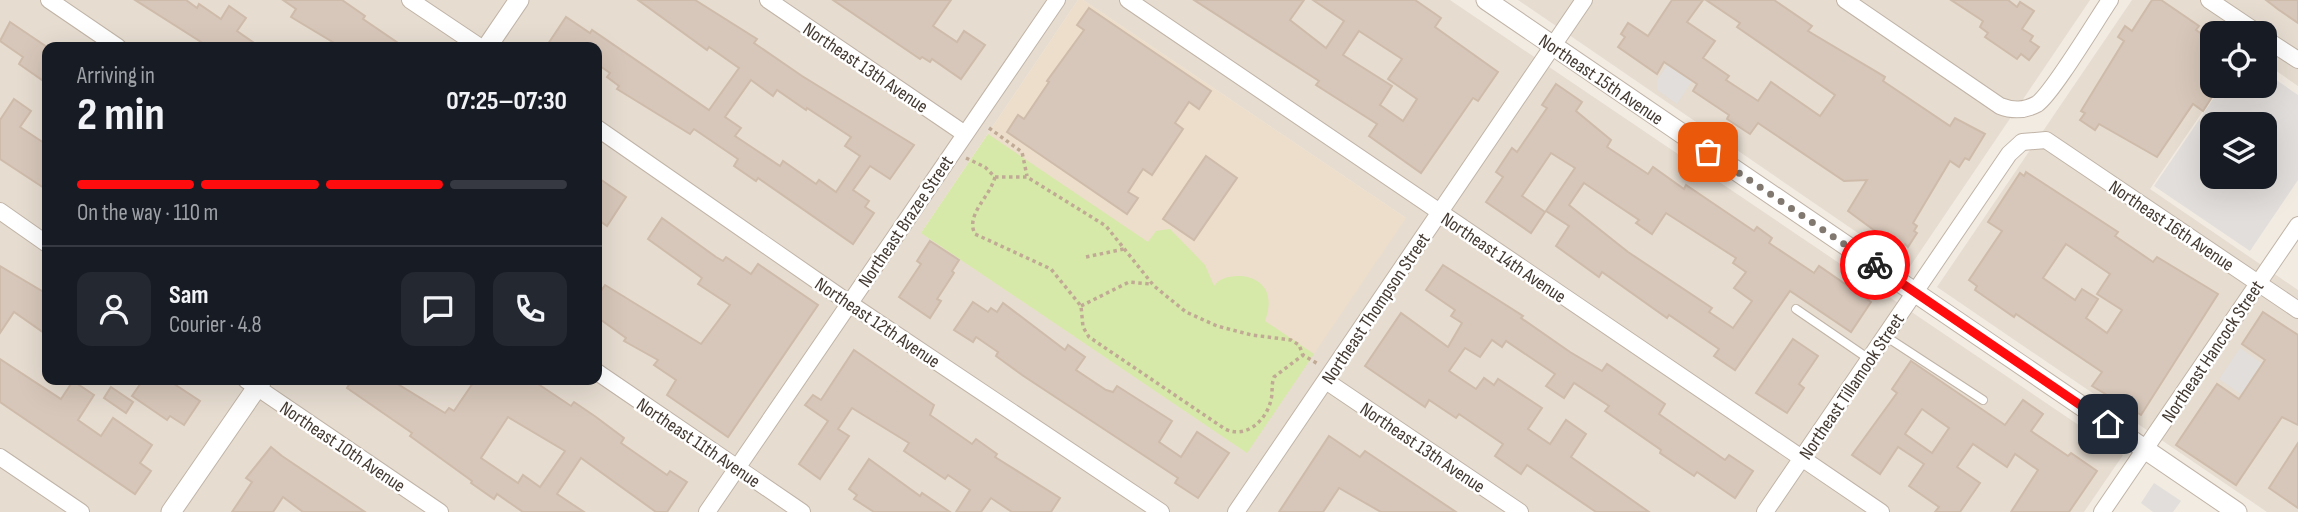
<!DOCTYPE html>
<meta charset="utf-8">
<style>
body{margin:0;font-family:"Sofia Sans Condensed",sans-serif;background:#242831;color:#f1f3f6;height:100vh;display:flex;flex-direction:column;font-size:26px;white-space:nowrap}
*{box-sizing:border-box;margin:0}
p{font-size:23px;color:#9ea1a6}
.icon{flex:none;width:38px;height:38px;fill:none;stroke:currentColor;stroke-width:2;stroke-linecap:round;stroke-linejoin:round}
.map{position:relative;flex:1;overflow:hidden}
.details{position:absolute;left:42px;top:42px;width:560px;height:343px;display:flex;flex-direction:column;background:#171b24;border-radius:14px;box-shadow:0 7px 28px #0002}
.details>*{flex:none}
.tools{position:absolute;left:2200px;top:21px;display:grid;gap:14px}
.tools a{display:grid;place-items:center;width:77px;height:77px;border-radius:14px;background:#171b24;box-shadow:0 7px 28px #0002;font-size:35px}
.pin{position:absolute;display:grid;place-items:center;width:60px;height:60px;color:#fff;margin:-30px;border-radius:14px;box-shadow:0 4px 10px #0006}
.courier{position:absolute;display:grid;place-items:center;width:70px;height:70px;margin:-35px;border:5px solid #ff0c0e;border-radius:50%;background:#fff;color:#222;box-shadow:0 2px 9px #0007}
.headline em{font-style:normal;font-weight:700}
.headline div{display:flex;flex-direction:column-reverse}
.headline{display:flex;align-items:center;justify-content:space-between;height:119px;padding:0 35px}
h1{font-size:46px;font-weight:700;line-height:52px}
.bar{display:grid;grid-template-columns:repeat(4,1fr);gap:10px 7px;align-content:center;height:84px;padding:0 35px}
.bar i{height:9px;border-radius:5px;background:#363941}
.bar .active{background:#ff0c0e}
.bar p{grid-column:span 4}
.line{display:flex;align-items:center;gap:18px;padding:0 35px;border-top:2px solid #363941}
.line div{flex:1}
.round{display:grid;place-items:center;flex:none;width:74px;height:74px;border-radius:14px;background:#242831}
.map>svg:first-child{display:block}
</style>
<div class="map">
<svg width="2298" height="512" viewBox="0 0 2298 512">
<rect width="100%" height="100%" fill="#f2ebe2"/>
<g fill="#e6dcd0" fill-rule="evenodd">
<path d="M0,0H1078L921,233L1406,218L1083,0H1450L2123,455L2084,512H0ZM47,47H597V380H47Z"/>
<polygon points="1518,0 2090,0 1909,268"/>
<polygon points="2132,0 2298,0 2298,86 2265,63 2264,33 2212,33 2212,86 2220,86 2150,189 2298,290 2298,512 2267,512 1937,287"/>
</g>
<polygon fill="#ecdecb" points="1078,0 1083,0 1406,218 1247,453 921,233"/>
<path fill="#d6e9a8" d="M988,134L1148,242L1156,231L1170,229L1205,265L1214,286C1223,269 1284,269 1265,321L1314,354L1247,453L921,233Z"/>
<g fill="#e2dedb" fill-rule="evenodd">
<polygon points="1668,64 1692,81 1677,104 1657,90 1657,80"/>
<path d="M2265,72L2298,95V180L2250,251L2154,186L2222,86H2264ZM2264,124V177H2212V124Z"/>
<polygon points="2240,348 2263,364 2242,395 2219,379"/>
<polygon points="2154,483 2181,501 2173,512 2153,512 2141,503"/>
</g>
<g fill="#d7c7ba" stroke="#cfbbaa" stroke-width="2" fill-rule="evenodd">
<polygon points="135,0 186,0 197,8 199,4 221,19 229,6 246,18 237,31 260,47 209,47"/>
<polygon points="283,0 342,0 365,16 363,19 404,47 341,47 291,17 296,9"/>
<path d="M638,0H695L757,39L754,43L802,76L914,145L890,179L870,166L853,190L869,201L865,207L874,213L853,244L758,178L756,181L734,166L738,159L694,129L690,134L617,89L619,86L607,77L610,73L597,64V47H546L566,17L590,33L592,30L709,110L739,68L709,47L707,50ZM751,80L773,96L777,90L806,110L807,108L851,137L845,146L860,156L836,192L819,180L816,184L783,161L780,166L735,136L741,128L725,117Z"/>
<polygon points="833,0 951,0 933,26 957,42 964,31 985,45 961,79 932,59 930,62 922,57 920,59"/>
<path d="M1194,0H1304L1290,20L1326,48L1344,21L1313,0H1415L1441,18L1435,27L1498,72L1478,101L1473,98L1421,173L1369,136L1377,124L1316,85L1319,81ZM1359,31L1402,59L1388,79L1417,99L1403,121L1380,105L1392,86L1343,55Z"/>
<polygon points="1672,0 1703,0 1687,22 1715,41 1703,58 1729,76 1726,80 1758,101 1771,82 1820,116 1835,95 1737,27 1740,23 1706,0 1774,0 1812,26 1808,31 1885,77 1883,81 1950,126 1955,118 1985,134 1969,160 1965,158 1959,167 1950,161 1913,223 1917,226 1914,231 1917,233 1908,247 1905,244 1901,250 1848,211 1867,180 1844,181 1758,123 1750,134 1727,119 1729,115 1693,91 1697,84 1664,62 1657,74 1618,47 1625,37 1621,34 1628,23 1648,36"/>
<polygon points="1951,0 2008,0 2017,7 2020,2 2034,11 2022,29 2033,36 2030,41 2039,47 2029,60 2021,54 2017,59 1985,37 1988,33 1980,27 1983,21"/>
<polygon points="2152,0 2161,0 2199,26 2196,30 2212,41 2212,86 2219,86 2203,111 2193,104 2157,157 2099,124 2095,130 2080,120 2085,113 2081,111 2124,41 2118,37 2125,26 2132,31"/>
<polygon points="2266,0 2298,0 2298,23 2279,10"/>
<polygon points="1089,8 1211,91 1199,109 1189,102 1175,123 1183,129 1152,175 1143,169 1128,192 1138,198 1127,214 1007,132 1018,115 1024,119 1049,82 1047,81 1084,30 1077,25"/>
<polygon points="10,22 47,47 47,72 42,80 19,64 23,57 0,41"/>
<path d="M1556,84L1582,102L1576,111L1611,140L1607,147L1648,174L1653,167L1684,189L1686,185L1754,231L1757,227L1772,238L1769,243L1814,273L1819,266L1871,302L1851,332L1790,291L1735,370L1714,356L1719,349L1669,315L1667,318L1602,272L1599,277L1556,246L1569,226L1546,211L1575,168L1551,153L1522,196L1545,212L1531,233L1486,202L1503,177L1496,172L1512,148L1517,152L1547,108L1542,105ZM1584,183L1639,220L1636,223L1652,234L1666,213L1736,258L1733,263L1746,272L1734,288L1752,301L1733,328L1709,312L1712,308L1628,252L1569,205Z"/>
<polygon points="14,99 31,111 20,127 47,145 47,190 0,159 0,120"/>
<polygon points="1206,156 1237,178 1194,240 1163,219"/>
<path d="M2026,172L2118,232L2115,236L2153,262L2157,257L2218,294L2141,415L2092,386L2102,372L2016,314L2014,317L1975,290L1977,286L1969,280L2002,231L1988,222L2020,173L2024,176ZM2066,244L2110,274L2097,294L2122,310L2107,333L2086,318L2098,299L2082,289L2075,300L2043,278Z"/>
<polygon points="597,177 626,197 607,226 597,219"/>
<polygon points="662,218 716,257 723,261 726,257 751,274 758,264 818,305 728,437 667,395 676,380 654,365 658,360 624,341 626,338 597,317 597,297 605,285 701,344 730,305 698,284 702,278 648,239"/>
<polygon points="930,241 959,260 952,271 954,273 937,299 941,301 930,318 899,297 921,264 917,261"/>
<polygon points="1443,265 1523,316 1521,318 1570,352 1602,371 1607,364 1665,404 1659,414 1725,460 1729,455 1753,471 1735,498 1697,472 1694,476 1660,453 1661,450 1605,411 1609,406 1574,383 1564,398 1546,386 1555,374 1506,341 1502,347 1492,340 1480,357 1465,348 1449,371 1476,389 1484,378 1494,385 1498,379 1542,408 1528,429 1550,444 1566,420 1586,434 1571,457 1649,512 1596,512 1527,465 1521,474 1495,456 1503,444 1459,414 1456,418 1429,400 1425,407 1365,366 1401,313 1448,347 1462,323 1451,316 1455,310 1426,290"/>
<polygon points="0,266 47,294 47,335 14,312 0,333"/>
<polygon points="973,302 988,312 991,308 997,312 1003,303 1065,350 1068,345 1085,357 1076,370 1106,390 1113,392 1117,386 1172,421 1159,442 1181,457 1197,432 1229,453 1198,498 1175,483 1178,478 1022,375 996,356 998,352 976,337 973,342 954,330"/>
<polygon points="2263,312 2298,335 2298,425 2282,417 2236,485 2176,445 2217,384 2239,399 2265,360 2242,344"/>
<polygon points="1793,339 1818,356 1799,384 1804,388 1787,413 1756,393"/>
<polygon points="854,350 934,405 930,415 972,444 976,439 997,454 995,457 1060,498 1051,512 1012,512 991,498 981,512 956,512 970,490 948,475 945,479 904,451 909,443 852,408 838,429 849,436 820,479 799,464 828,421 805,405 813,395 821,400"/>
<polygon points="0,359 61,399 73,381 94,395 78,420 101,436 113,418 152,445 140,463 151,471 135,494 0,402"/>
<path d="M1911,361L2005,425L2023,400L2043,414L2031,431L2068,456L2071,453L2097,471L2069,512H2011L2038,470L2015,454L2007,467L1973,444L1957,467L1980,483L1960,512H1935L1939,507L1909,486L1924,464L1898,447L1880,474L1852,455L1897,393L1892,389ZM1922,409L1949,428L1932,453L1905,434Z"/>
<polygon points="143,380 168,380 200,401 184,425 170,416 167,420 132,396"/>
<path d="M352,380H391L445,413L449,408L454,411L475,380H532L571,406L574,402L596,417L624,438L621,443L667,475L670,471L687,482L667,512H656L581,458L557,494L584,512H523L497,494L494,499L471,483L472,481L410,436L412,433L347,388ZM508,417L565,451L540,487L523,475L518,483L481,458Z"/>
<polygon points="111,387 133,402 126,413 104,398"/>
<polygon points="1329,436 1360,457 1365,451 1456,512 1381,512 1339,488 1323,512 1279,512"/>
<polygon points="2298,443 2298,508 2269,488"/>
<polygon points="271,447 282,456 365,512 303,512 283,497 273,512 232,512 252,482 246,478"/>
<polygon points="869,459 920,496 922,493 950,512 874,512 854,499 857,495 849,489"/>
</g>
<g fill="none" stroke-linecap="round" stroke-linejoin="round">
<g stroke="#c1b4a7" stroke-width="10">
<g id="service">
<polyline points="1796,309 1869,359"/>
<polyline points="1885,336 1983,400"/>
</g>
</g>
<g stroke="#c1b4a7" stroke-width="18">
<g id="minor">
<polyline points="49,0 118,47"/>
<polyline points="410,0 480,47"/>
<polyline points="768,0 965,134"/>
<polyline points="1128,0 1881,512"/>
<path d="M1845,0L2000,106C2013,111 2024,111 2037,104C2052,94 2097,19 2110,0"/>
<polyline points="2209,0 2258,33"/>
<polyline points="2264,38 2298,60"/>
<polyline points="597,128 849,303 1161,512"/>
<polyline points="0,211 47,244"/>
<polyline points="597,372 802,512"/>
<polyline points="246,380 440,512"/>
<polyline points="1326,381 1520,512"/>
<polyline points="0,457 81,512"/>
<polyline points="707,512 1057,0"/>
<polyline points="1236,512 1584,0"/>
<polyline points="1765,512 2009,154 2022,142 2046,140 2298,310"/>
<polyline points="2102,512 2298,225"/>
</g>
</g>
<g stroke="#c1b4a7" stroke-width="21">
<g id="tertiary">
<path id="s1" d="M1486,0L2237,512"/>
<polyline points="487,47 519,0"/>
<polyline points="171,512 262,380"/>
</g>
</g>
<g stroke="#c0aa95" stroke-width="3.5" stroke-dasharray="3.5 3.5" stroke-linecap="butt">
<polyline points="989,128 1022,152 1027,176"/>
<polyline points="966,158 985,167 995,177"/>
<path d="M995,177C990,197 965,215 975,234L1051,269L1081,306L1083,327L1089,337L1225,429C1246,439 1266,421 1271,400C1273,392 1271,385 1274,377L1303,355"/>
<polyline points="995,177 1027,177 1106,226 1154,286 1186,312 1217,326 1252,335 1291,340 1299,345 1303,355 1318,364"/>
<polyline points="1086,257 1124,249"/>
<polyline points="1081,306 1129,282 1150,284"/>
</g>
<use href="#service" stroke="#fff" stroke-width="8"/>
<use href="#minor" stroke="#fff" stroke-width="16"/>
<use href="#tertiary" stroke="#fff" stroke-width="19"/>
</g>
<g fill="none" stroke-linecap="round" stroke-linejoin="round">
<polyline stroke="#817870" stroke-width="7" stroke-dasharray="0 12.6" points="1708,152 1875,265"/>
<polyline stroke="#ff0c0e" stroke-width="9" points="1875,265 2108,424"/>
</g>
<g text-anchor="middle" stroke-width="5" stroke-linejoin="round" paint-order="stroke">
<g font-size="19" fill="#443a32" stroke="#fff">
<text transform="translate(866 67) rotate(34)" y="7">Northeast 13th Avenue</text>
<text dy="7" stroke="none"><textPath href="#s1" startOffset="140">Northeast 15th Avenue</textPath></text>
<text transform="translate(905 221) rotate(-56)" y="7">Northeast Brazee Street</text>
<text transform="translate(2172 225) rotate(34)" y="7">Northeast 16th Avenue</text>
<text transform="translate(1504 257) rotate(34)" y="7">Northeast 14th Avenue</text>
<text transform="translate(1375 308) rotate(-56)" y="7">Northeast Thompson Street</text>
<text transform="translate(878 322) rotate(34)" y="7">Northeast 12th Avenue</text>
<text transform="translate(2212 351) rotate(-56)" y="7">Northeast Hancock Street</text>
<text transform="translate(1851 386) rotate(-56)" y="7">Northeast Tillamook Street</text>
<text transform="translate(699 442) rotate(34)" y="7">Northeast 11th Avenue</text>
<text transform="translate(343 446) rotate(34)" y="7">Northeast 10th Avenue</text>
<text transform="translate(1423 447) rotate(34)" y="7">Northeast 13th Avenue</text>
</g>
</g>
</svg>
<div class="tools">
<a><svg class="icon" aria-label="locate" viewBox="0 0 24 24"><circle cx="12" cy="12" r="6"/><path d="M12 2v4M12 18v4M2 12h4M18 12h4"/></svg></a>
<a><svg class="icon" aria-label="layers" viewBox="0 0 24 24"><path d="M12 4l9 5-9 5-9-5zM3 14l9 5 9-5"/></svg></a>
</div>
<div class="pin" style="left:1708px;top:152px;background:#ea580c"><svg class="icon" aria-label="bag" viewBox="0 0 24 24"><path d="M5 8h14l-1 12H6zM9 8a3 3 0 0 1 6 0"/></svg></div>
<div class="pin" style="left:2108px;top:424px;background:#1f2937"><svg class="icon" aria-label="home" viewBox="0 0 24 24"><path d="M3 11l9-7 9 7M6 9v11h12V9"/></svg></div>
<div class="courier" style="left:1875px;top:265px"><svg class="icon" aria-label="bike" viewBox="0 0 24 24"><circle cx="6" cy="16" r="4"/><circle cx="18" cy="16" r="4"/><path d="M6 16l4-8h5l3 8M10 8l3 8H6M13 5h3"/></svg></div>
<section class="details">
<div class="headline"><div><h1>2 min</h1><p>Arriving in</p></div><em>07:25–07:30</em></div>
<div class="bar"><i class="active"></i><i class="active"></i><i class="active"></i><i></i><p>On the way · 110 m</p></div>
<div class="line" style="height:126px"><a class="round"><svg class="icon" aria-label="person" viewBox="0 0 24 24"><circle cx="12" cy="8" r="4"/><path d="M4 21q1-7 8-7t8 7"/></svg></a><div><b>Sam</b><p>Courier · 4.8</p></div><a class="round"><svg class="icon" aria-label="chat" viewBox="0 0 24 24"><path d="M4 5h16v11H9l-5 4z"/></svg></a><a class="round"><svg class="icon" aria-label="phone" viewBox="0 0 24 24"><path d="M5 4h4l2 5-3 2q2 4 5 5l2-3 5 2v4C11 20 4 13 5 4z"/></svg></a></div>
</section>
</div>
